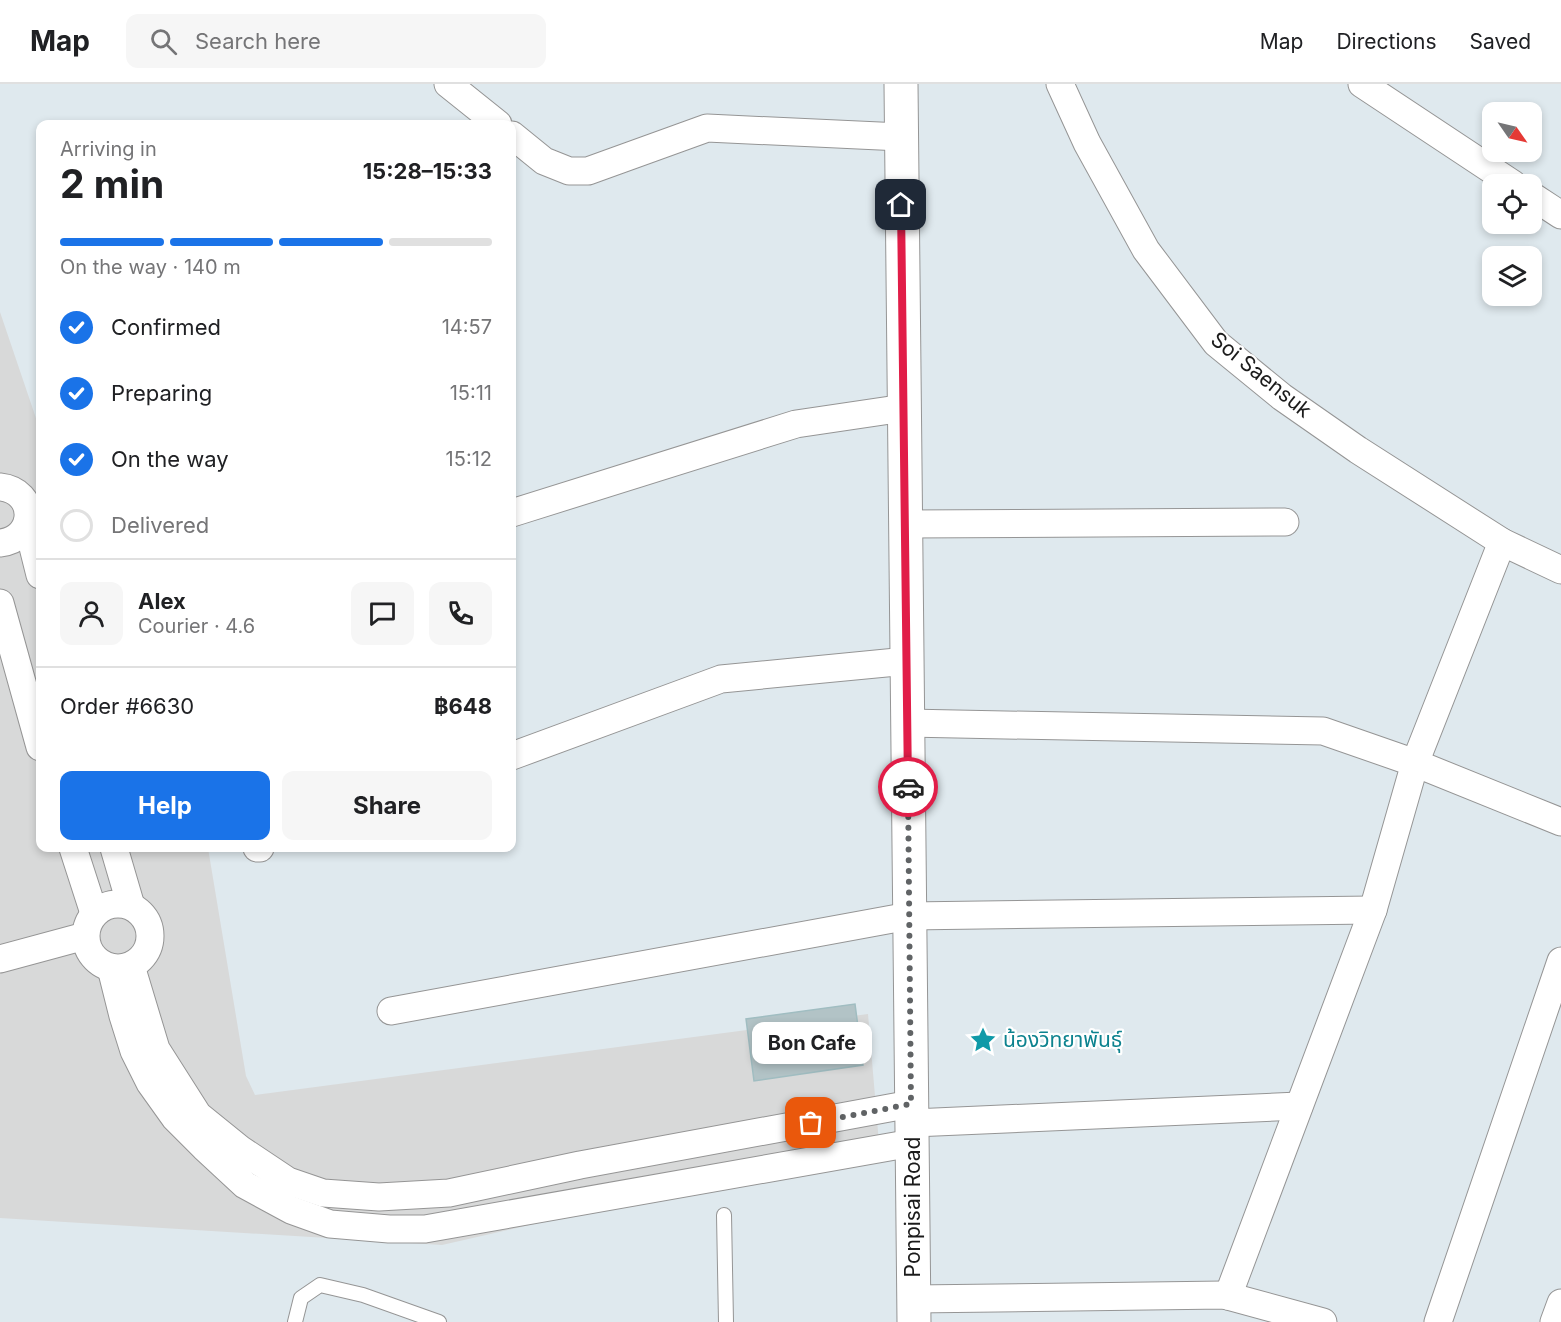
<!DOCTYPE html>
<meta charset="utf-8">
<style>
body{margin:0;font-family:Inter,"Noto Sans Thai",sans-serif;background:#f6f6f6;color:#202124;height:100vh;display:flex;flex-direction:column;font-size:22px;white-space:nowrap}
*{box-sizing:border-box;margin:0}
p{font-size:20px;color:#757577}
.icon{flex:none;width:33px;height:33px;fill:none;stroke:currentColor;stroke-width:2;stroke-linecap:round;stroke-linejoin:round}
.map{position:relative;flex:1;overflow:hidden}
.sheet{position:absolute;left:36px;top:36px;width:480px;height:732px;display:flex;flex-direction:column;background:#fff;border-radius:12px;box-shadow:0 3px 9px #0003}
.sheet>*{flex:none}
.needle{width:39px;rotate:124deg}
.buttons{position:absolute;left:1482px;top:18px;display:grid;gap:12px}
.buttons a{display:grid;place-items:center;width:60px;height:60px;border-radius:12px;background:#fff;box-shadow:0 3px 9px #0003;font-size:30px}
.pin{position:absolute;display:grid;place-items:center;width:51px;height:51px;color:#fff;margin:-26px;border-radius:12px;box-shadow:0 3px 9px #0006}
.courier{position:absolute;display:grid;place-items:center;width:60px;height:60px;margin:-30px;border:4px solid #e11d48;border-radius:50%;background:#fff;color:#222;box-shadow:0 2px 8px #0007}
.bubble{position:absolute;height:42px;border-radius:12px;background:#fff;box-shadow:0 3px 9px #0003;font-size:20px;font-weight:700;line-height:42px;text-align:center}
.headline em{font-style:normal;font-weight:700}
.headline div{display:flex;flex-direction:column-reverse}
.headline{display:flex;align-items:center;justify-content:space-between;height:102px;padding:0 24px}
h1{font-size:39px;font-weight:700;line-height:45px}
.bar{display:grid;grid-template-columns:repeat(4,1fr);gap:9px 6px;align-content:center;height:72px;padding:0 24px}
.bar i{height:8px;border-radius:4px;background:#e0e0e0}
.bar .on{background:#1a73e8}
.bar p{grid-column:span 4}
.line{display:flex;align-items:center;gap:15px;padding:0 24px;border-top:2px solid #e0e0e0}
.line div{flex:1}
.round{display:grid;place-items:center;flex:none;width:63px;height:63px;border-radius:12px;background:#f6f6f6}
ol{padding:0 24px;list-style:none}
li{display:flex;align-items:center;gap:18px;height:66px}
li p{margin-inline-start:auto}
li .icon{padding:6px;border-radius:50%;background:#1a73e8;color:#fff;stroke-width:4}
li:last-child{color:#757577}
li i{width:33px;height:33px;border:3px solid #e0e0e0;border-radius:50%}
.action{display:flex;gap:12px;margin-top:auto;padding:12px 24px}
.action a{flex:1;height:69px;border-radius:12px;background:#1a73e8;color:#fff;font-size:24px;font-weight:700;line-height:69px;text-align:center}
.action a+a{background:#f6f6f6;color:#202124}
header{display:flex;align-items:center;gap:36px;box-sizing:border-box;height:84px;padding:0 30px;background:#fff;border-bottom:2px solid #e0e0e0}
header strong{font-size:28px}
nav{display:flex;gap:33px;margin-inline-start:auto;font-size:21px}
.search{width:420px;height:54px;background:#f6f6f6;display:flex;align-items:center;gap:15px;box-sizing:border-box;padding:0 21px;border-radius:12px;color:#757577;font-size:22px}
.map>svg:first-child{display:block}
</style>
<header>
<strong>Map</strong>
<div class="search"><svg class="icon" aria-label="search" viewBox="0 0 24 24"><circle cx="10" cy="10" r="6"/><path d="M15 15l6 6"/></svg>Search here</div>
<nav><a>Map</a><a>Directions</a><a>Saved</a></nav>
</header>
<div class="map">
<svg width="1561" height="1238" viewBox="0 0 1561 1238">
<rect width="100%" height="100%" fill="#dfe9ee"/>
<polygon fill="#d8d9d9" points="0,228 40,346 40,764 208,764 246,992 255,1011 868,930 879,1059 669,1109 442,1161 0,1134"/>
<polygon fill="#b2c3c6" stroke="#a0bdc1" stroke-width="1.5" points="855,920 863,981 754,997 746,935"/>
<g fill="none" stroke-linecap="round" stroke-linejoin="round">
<g stroke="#959595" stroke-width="16">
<g id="service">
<polyline points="724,1131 726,1238"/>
<polyline points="295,1238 301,1214 320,1201 363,1211 439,1238"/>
</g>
</g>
<g stroke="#959595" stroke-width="29">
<g id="minor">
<polyline points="448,0 498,40"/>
<polyline points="1060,0 1087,59 1146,166 1216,259 1282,313 1358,366 1502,458 1561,486"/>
<polyline points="1362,0 1513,100"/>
<polyline points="512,51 544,77 569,87 588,87 707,44 901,53"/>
<polyline points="1532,112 1561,131"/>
<path d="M0,403C38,407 37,455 0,459"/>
<polyline points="512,429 796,340 904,324"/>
<polyline points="27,439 40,491"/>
<polyline points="905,440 1285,438"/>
<polyline points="0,519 40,663"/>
<polyline points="907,639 1323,647 1415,679 1561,738"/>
<polyline points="512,672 721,595 907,577"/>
<polyline points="73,764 94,829"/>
<polyline points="114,764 131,822"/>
<polyline points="257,764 260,764"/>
<circle cx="118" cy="852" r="32"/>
<polyline points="0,875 85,852"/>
<polyline points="131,882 156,965 198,1031 240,1065 288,1097 323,1109 379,1113 449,1109 580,1081 911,1020"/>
<polyline points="111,884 123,932 134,967 150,999 175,1034 204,1063 245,1101 291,1126 330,1140 389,1145 425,1145 912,1059"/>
<polyline points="391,927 909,832 1373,826"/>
<polyline points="913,1039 1299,1022"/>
<polyline points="1228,1212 1373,826 1415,679 1502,458"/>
<polyline points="914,1215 1224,1211 1323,1238"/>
<polyline points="1438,1238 1561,877"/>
<polyline points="1554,1238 1561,1219"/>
</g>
</g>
<g stroke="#959595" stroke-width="35">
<polyline id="tertiary" points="901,0 914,1238"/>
</g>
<use href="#service" stroke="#fff" stroke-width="14"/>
<use href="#minor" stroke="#fff" stroke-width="27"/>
<use href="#tertiary" stroke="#fff" stroke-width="33"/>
</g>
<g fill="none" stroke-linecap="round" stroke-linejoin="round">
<polyline stroke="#606365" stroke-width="6" stroke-dasharray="0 10.8" points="811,1039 911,1020 908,703"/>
<polyline stroke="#e11d48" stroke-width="8" points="901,121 908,703"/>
</g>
<defs>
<g id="sight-bare" transform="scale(2.07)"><path d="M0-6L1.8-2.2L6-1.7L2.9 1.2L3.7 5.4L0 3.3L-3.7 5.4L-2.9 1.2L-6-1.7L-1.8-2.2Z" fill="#0f9aa8" stroke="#fff" stroke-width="2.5" paint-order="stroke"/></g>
</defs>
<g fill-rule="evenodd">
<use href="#sight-bare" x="983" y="956"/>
</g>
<g text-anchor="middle" stroke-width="4.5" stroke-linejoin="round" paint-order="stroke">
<g font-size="21" fill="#1b1b1b" stroke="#fff">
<text transform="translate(1261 291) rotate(39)" y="7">Soi Saensuk</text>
<text transform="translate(913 1123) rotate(-90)" y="7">Ponpisai Road</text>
</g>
<g font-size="21" fill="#0d838f" stroke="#fff" text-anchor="start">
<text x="1003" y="963">น้องวิทยาพันธุ์</text>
</g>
</g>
</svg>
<div class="buttons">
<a><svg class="needle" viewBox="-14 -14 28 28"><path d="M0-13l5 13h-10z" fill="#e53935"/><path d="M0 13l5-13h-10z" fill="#757577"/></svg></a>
<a><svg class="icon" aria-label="locate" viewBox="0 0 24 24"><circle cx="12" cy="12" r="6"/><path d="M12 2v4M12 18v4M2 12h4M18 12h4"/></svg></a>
<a><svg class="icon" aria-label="layers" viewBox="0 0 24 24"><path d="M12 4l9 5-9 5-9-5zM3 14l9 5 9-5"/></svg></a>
</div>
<div class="pin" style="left:811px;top:1039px;background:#ea580c"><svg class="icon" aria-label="bag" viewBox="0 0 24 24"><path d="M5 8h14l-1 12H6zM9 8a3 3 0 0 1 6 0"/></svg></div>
<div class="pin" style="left:901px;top:121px;background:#1f2937"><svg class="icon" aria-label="home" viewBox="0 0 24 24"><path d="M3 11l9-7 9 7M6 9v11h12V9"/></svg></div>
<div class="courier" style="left:908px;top:703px"><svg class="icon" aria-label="car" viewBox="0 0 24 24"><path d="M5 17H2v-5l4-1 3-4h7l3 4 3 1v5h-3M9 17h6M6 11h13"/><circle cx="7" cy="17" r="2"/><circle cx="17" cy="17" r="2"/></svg></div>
<div class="bubble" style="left:752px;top:938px;width:120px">Bon Cafe</div>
<section class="sheet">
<div class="headline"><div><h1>2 min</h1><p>Arriving in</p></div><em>15:28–15:33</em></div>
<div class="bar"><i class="on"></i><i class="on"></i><i class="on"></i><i></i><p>On the way · 140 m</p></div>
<ol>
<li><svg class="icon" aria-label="check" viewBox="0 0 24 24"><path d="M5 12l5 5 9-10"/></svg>Confirmed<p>14:57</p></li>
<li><svg class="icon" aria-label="check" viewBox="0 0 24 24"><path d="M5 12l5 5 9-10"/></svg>Preparing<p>15:11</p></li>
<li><svg class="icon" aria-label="check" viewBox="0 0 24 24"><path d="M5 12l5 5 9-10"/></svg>On the way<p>15:12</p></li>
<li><i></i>Delivered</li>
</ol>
<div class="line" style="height:108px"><a class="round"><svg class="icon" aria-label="person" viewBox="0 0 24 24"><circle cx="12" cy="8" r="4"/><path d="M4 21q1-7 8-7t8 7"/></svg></a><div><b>Alex</b><p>Courier · 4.6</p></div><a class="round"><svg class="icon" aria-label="chat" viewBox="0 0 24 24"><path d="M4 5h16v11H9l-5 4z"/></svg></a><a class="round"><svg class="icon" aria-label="phone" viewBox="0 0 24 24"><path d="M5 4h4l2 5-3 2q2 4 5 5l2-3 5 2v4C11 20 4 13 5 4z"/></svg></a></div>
<div class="line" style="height:78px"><div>Order #6630</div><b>฿648</b></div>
<div class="action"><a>Help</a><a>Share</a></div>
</section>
</div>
